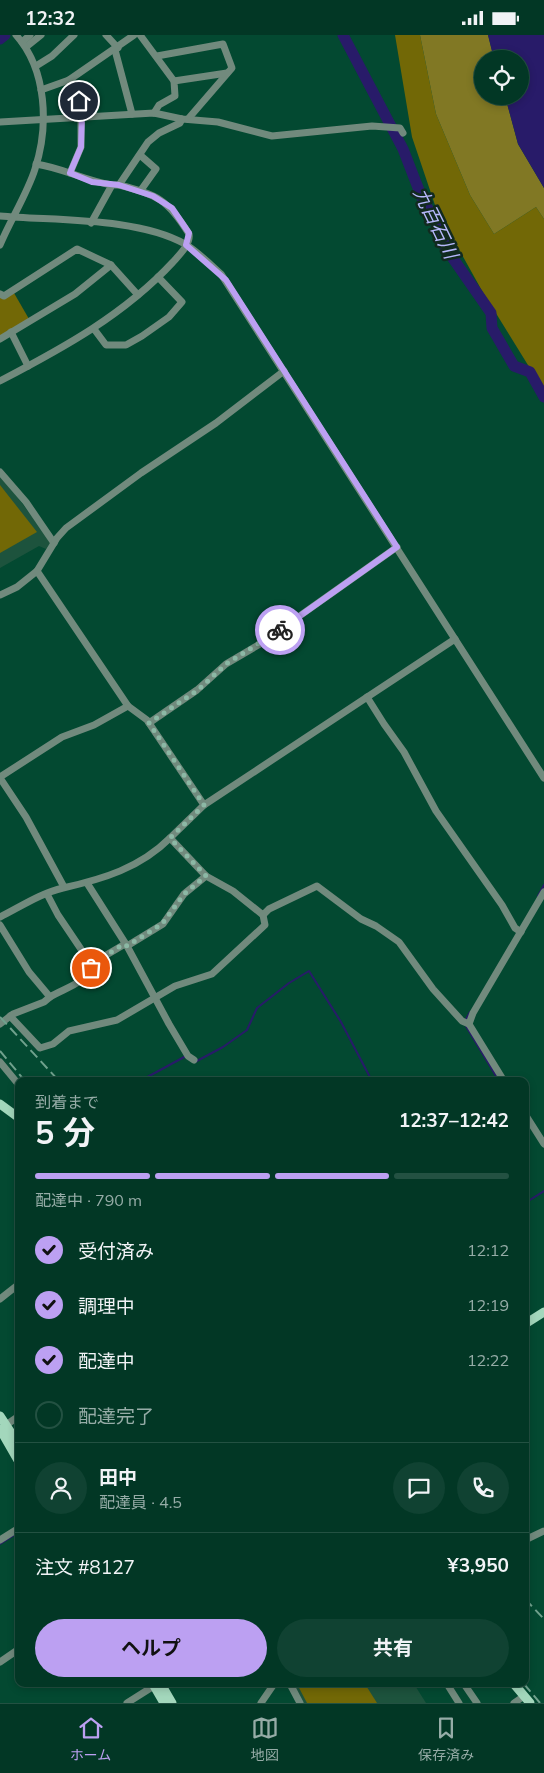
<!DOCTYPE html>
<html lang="ja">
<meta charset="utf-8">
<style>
body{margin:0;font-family:Mulish,"Noto Sans JP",sans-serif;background:#104232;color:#f1f3f6;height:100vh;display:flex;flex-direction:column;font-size:19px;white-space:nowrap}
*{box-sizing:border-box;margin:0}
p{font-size:16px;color:#96aca7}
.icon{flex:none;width:28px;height:28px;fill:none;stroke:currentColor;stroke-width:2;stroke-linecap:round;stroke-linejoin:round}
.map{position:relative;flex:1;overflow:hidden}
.panel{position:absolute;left:15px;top:1042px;width:514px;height:610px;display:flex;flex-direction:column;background:#023725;border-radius:10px;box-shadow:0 2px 8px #0003,0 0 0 1px #235142}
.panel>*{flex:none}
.tools{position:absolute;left:474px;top:15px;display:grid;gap:10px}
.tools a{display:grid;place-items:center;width:55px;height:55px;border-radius:50%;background:#023725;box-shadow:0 2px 8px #0003,0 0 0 1px #235142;font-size:25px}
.pin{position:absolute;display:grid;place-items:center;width:42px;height:42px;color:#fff;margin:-21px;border:2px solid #fff;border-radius:50%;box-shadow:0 1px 5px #0007}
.courier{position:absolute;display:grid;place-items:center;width:50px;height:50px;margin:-25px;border:4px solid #bca0f2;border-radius:50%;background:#fff;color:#222;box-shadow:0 1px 6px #0007}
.summary em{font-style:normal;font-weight:700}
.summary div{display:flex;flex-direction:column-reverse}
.summary{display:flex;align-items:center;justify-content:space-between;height:85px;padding:0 20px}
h1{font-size:32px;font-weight:700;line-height:38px}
.bar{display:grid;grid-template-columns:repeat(4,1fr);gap:8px 5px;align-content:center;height:60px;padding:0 20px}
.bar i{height:6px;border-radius:4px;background:#235142}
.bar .on{background:#bca0f2}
.bar p{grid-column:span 4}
.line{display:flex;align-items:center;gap:12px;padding:0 20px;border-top:1px solid #235142}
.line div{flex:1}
.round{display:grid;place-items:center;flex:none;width:52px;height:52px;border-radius:26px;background:#104232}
ol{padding:0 20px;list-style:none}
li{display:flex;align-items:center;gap:15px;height:55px}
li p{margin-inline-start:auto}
li .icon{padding:5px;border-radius:50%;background:#bca0f2;color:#111;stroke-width:4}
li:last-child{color:#96aca7}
li i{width:28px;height:28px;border:2px solid #235142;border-radius:50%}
.primary-button{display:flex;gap:10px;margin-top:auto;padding:10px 20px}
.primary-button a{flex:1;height:58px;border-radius:30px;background:#bca0f2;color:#111;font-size:20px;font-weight:700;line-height:58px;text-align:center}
.primary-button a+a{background:#104232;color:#f1f3f6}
.status{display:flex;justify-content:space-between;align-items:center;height:35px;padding:0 25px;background:#023725;direction:ltr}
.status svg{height:14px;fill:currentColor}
.tab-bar{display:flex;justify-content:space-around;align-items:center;height:70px;border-top:1px solid #235142;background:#023725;font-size:14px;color:#96aca7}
.tab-bar a{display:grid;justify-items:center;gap:2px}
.tab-bar .on{color:#bca0f2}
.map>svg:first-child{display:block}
</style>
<div class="status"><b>12:32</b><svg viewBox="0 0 49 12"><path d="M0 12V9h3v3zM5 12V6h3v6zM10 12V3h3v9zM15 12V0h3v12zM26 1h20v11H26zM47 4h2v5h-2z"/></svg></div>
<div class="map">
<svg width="544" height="1668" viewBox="0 0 544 1668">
<rect width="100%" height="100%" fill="#034931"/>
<g fill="#1d533d">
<polygon points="0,439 51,507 46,514 39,511 0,533"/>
<polygon points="291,1649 414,1649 426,1668 301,1668"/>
</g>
<g fill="#726806">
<polygon points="395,0 420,0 436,79 470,160 494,199 536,172 544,184 544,356 481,254 436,173 412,102"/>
<polygon points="14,258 29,284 0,301 0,263"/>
<polygon points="0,450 37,497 0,518"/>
<polygon points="297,1649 365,1649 377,1668 307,1668"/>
</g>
<polygon fill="#817824" points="420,0 488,0 494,24 482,24 482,61 505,61 518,109 544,153 544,184 536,172 494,199 470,160 436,79"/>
<polygon fill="#281b69" points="488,0 544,0 544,153 518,109 505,61 520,61 520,24 494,24"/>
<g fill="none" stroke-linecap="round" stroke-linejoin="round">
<g stroke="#281b69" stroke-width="2">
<polyline points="538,861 544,850"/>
<polyline points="465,986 470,977"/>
<polyline points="466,991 499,1046"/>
<polyline points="195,1027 223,1012 247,995 257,973 289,948 309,936 341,987 372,1046"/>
<polyline points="140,1046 186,1021"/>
<polyline points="525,1168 544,1156"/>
<polyline points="0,1509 19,1497"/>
</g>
<g stroke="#281b69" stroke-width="11">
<polyline points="343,0 403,114 422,163 443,201 445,212 491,278 492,293 514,331 530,337 544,362"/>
<polyline points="0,4 5,0"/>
</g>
<g stroke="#718a7d" stroke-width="7">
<polyline points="106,0 118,13"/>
<polyline points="140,0 174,46"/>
<polyline points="22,7 30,0"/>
<polyline points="26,12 41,0"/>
<polyline points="115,15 132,79"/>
<polyline points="157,21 223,9 232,33 188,84"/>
<polyline points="36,31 52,21 74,0"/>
<polyline points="69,45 84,81"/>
<polyline points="41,55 69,45 134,0"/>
<polyline points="154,78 159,70 175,61 174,46 227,38"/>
<polyline points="0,87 154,78 182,84 218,87 272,101 372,91 400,93 403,98"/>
<polyline points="140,120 156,134 141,155"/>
<path d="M36,129C63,133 86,146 112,150L91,188"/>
<polyline points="70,138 81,112 81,81"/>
<polyline points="115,150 119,150 148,107 159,98 180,88 182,84"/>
<path d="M0,181C55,186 137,182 185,209C198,217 210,229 221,239L544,743"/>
<path d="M0,210C10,186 28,157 35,134C49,91 47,35 16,0"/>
<polyline points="0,259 4,261 77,214 111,230 138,260"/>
<polyline points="94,294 106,310 126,310 142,301 169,282 182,267 158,242"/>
<polyline points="11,297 28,331"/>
<polyline points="0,304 75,259 111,230"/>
<path d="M0,346C63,313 124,280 173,227C179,220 191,209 189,199C168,165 157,159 119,150"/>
<polyline points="0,437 26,467 54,508"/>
<polyline points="37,536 57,503 66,493 141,438 216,388 284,336"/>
<polyline points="0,560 17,552 37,536 128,671 147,685 204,770 170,803 206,841 233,856 263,880 269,874 317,851 361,884 376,891 399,907 433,954 462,986 469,989 504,1046"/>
<polyline points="367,662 384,689 404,717 436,776 502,870 515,893 521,897"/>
<polyline points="149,688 197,655 226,629 260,609 397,512"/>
<polyline points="0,742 62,702 94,690 128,671"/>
<polyline points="0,743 26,782 64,852"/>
<polyline points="204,770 455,604"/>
<polyline points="87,848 127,911 169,989 188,1021 194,1025"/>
<polyline points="47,859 58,880 91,929"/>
<path d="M0,882C20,872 41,858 63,853C103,844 140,833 170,803"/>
<path d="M0,890L29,937L50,962C64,953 89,948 91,929L125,909"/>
<polyline points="127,911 163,889 184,859 206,841"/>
<polyline points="10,981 40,1013 53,1009 69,996 117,985 175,951 212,939 265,890 263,880"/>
<polyline points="0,989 13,979 44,967 50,962"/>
<polyline points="469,989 473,978 544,857"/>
<polyline points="0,1027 19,1050"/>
<polyline points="525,1079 544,1109"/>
<polyline points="0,1264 19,1249"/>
<polyline points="6,1390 19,1381"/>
<polyline points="0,1505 19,1493"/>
<polyline points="525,1505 544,1496"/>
<polyline points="0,1627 19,1614"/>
<polyline points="290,1649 300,1668"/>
<polyline points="447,1649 459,1668"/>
<polyline points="464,1649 477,1668"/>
<polyline points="127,1668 157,1649"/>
<polyline points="261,1668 274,1649"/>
<polyline points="514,1668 524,1661"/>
</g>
<g stroke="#a3d7bc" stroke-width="9">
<polyline points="0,1069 19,1083"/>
<polyline points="525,1289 544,1277"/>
<polyline points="0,1381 19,1410"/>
<polyline points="0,1394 19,1427"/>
<polyline points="153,1649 164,1668"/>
<polyline points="161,1649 172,1668"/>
<polyline points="514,1649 530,1668"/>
</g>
<g stroke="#70a18d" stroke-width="2" stroke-dasharray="10 5" stroke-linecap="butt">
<polyline points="0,982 59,1046"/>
<polyline points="0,1016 25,1046"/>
<polyline points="525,1564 544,1584"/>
<polyline points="524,1649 540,1668"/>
</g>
</g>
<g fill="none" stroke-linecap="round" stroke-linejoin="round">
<polyline stroke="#8cb8a5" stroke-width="5" stroke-dasharray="0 9" points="91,933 92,929 124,909 127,911 162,889 184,859 206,841 170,803 204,770 149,688 198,655 226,629 280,595"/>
<polyline stroke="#bca0f2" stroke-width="6" points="79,66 84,81 82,81 81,112 70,138 92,147 119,150 153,161 172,173 189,198 186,210 226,245 397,512 280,595"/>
</g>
<g text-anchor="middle" stroke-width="5" stroke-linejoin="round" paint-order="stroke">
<g font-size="19" font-style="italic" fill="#b6b8fb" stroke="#112a1f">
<text transform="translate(436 188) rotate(64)" y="7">九百石川</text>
</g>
</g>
</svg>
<div class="tools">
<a><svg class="icon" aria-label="locate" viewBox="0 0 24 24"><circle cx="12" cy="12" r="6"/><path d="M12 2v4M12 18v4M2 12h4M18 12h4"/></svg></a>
</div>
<div class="pin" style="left:91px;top:933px;background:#ea580c"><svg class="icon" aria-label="bag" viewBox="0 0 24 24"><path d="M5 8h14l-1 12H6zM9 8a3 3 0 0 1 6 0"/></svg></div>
<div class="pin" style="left:79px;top:66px;background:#1f2937"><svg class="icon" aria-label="home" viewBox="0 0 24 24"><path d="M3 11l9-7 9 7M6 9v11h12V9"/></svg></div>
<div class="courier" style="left:280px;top:595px"><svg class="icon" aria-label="bike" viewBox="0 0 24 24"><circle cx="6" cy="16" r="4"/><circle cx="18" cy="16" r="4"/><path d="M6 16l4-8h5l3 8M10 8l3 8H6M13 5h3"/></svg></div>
<section class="panel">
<div class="summary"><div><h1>5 分</h1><p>到着まで</p></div><em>12:37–12:42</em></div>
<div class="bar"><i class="on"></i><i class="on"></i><i class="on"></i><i></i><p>配達中 · 790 m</p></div>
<ol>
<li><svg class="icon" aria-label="check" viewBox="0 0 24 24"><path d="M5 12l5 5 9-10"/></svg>受付済み<p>12:12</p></li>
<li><svg class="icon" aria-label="check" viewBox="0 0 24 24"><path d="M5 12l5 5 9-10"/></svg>調理中<p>12:19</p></li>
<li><svg class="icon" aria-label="check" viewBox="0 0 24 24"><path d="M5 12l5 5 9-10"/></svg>配達中<p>12:22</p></li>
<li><i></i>配達完了</li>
</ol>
<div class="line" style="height:90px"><a class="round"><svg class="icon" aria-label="person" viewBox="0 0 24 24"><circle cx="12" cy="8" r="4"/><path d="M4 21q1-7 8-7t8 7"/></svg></a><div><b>田中</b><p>配達員 · 4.5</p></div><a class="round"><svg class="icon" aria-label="chat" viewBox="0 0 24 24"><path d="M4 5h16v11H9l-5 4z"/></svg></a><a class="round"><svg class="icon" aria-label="phone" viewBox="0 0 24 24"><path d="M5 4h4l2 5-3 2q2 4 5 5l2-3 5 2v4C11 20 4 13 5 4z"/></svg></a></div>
<div class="line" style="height:65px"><div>注文 #8127</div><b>¥3,950</b></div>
<div class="primary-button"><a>ヘルプ</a><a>共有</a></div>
</section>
</div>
<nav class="tab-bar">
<a class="on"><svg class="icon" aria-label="home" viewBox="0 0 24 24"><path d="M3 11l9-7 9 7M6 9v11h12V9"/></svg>ホーム</a>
<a><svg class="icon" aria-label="map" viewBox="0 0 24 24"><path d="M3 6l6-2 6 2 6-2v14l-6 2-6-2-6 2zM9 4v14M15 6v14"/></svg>地図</a>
<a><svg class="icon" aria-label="saved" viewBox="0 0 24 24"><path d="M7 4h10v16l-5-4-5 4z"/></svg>保存済み</a>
</nav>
